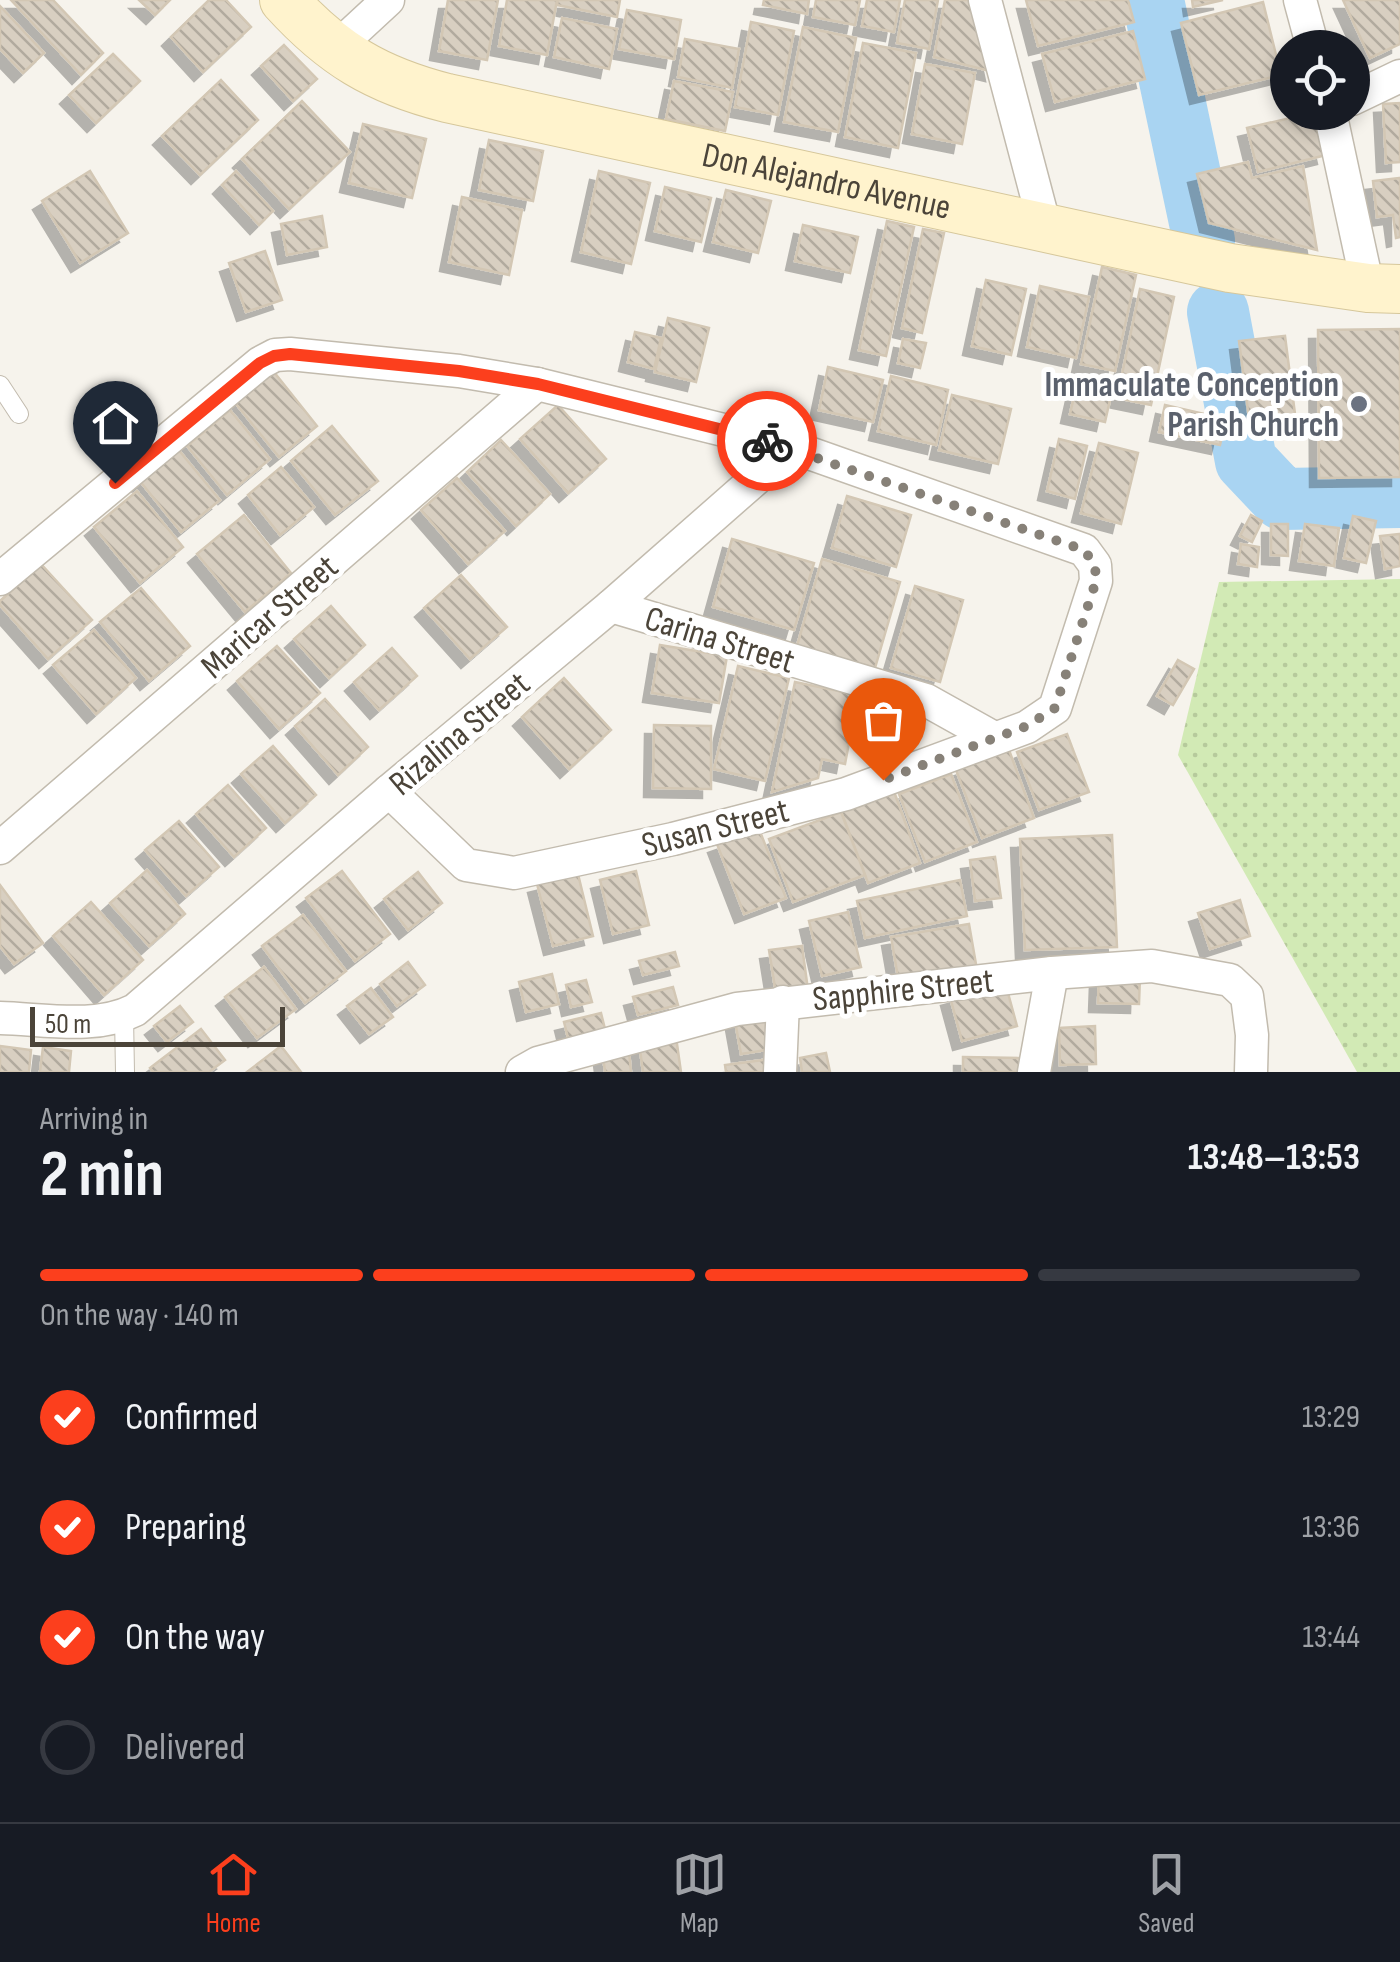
<!DOCTYPE html>
<meta charset="utf-8">
<style>
body{margin:0;font-family:"Sofia Sans Condensed",sans-serif;background:#20242c;color:#f1f3f6;height:100vh;display:flex;flex-direction:column;font-size:38px;white-space:nowrap}
*{box-sizing:border-box;margin:0}
p{font-size:32px;color:#9ea1a6}
.icon{flex:none;width:55px;height:55px;fill:none;stroke:currentColor;stroke-width:2;stroke-linecap:round;stroke-linejoin:round}
.map{position:relative;height:1072px;overflow:hidden}
.details{display:flex;flex-direction:column;background:#171b24;flex:1}
.details>*{flex:none}
.tools{position:absolute;left:1270px;top:30px;display:grid;gap:20px}
.tools a{display:grid;place-items:center;width:100px;height:100px;border-radius:50%;background:#171b24;box-shadow:0 5px 15px #0003;font-size:50px}
.scale{position:absolute;left:30px;bottom:25px;width:255px;box-sizing:border-box;padding-left:10px;border:5px solid #4b4439;border-top:0;font-size:28px;line-height:35px;white-space:nowrap;color:#4b4439;-webkit-text-stroke:8px #fff;paint-order:stroke}
.pin{position:absolute;display:grid;place-items:center;width:85px;height:85px;color:#fff;margin:-102px -42px;border-radius:50% 50% 50% 0;rotate:-45deg;box-shadow:0 0 10px #0007}
.pin .icon{rotate:45deg}
.courier{position:absolute;display:grid;place-items:center;width:100px;height:100px;margin:-50px;border:8px solid #fc3f1d;border-radius:50%;background:#fff;color:#222;box-shadow:0 2px 12px #0007}
.head em{font-style:normal;font-weight:700}
.head div{display:flex;flex-direction:column-reverse}
.head{display:flex;align-items:center;justify-content:space-between;height:170px;padding:0 40px}
h1{font-size:65px;font-weight:700;line-height:75px}
.bar{display:grid;grid-template-columns:repeat(4,1fr);gap:15px 10px;align-content:center;height:120px;padding:0 40px}
.bar i{height:12px;border-radius:8px;background:#363941}
.bar .current{background:#fc3f1d}
.bar p{grid-column:span 4}
ol{padding:0 40px;list-style:none}
li{display:flex;align-items:center;gap:30px;height:110px}
li p{margin-inline-start:auto}
li .icon{padding:10px;border-radius:50%;background:#fc3f1d;color:#fff;stroke-width:4}
li:last-child{color:#9ea1a6}
li i{width:55px;height:55px;border:5px solid #363941;border-radius:50%}
.dock{display:flex;justify-content:space-around;align-items:center;height:140px;border-top:2px solid #363941;background:#171b24;font-size:28px;color:#9ea1a6}
.dock a{display:grid;justify-items:center;gap:5px}
.dock .current{color:#fc3f1d}
.map>svg:first-child{display:block}
</style>
<div class="map">
<svg width="1400" height="1072" viewBox="0 0 1400 1072">
<defs>
<pattern id="grass-dots" width="8" height="8" patternUnits="userSpaceOnUse" patternTransform="scale(2.5)"><rect width="8" height="8" fill="#d2eab5"/><path d="M2 2h.1M6 6h.1" fill="none" stroke="#b6ca9c" stroke-width="1.8" stroke-linecap="round"/></pattern>
<pattern id="building-back-hatch" width="6" height="6" patternUnits="userSpaceOnUse" patternTransform="scale(2.5)"><rect width="6" height="6" fill="#d8cfc1"/><path d="M-1 5l2 2M0 0l6 6M5-1l2 2" fill="none" stroke="#b1aa9e"/></pattern>
<filter id="shadow"><feDropShadow dx="-9" dy="9" stdDeviation="0" flood-color="#0004"/></filter>
</defs>
<rect width="100%" height="100%" fill="#f6f3ec"/>
<polygon fill="url(#grass-dots)" points="1400,579 1400,1072 1357,1072 1178,755 1219,582"/>
<g fill="none" stroke-linecap="round" stroke-linejoin="round">
<g stroke="#a9d4f2" stroke-width="62">
<polyline points="1153,0 1204,241"/>
<polyline points="1218,312 1246,461 1282,499 1400,497"/>
</g>
</g>
<g fill="url(#building-back-hatch)" stroke="#d3c7b4" stroke-width="2.5" filter="url(#shadow)">
<polygon points="11,0 53,0 103,53 81,75"/>
<polygon points="139,0 170,0 155,15"/>
<polygon points="209,0 226,0 251,27 203,72 171,37"/>
<polygon points="448,0 498,0 487,60 439,51"/>
<polygon points="507,0 557,0 547,55 499,46"/>
<polygon points="558,0 620,0 617,17 557,5"/>
<polygon points="764,0 809,0 807,14 763,5"/>
<polygon points="816,0 860,0 855,25 813,17"/>
<polygon points="867,0 900,0 894,32 862,26"/>
<polygon points="905,0 938,0 929,49 897,43"/>
<polygon points="945,0 979,0 994,72 934,57"/>
<polygon points="1026,0 1128,0 1134,22 1038,46"/>
<polygon points="1192,0 1223,0 1193,7"/>
<polygon points="1343,0 1400,0 1400,44 1370,58"/>
<polygon points="1263,2 1281,75 1199,95 1181,23"/>
<polygon points="0,6 44,53 23,73 0,49"/>
<polygon points="627,10 681,20 674,59 619,49"/>
<polygon points="562,18 617,29 609,69 554,57"/>
<polygon points="751,22 794,31 778,115 735,107"/>
<polygon points="803,27 856,38 838,132 784,122"/>
<polygon points="1133,31 1145,79 1055,102 1042,54"/>
<polygon points="685,39 739,49 732,88 678,77"/>
<polygon points="863,43 916,53 898,148 845,137"/>
<polygon points="284,45 317,79 293,101 261,66"/>
<polygon points="113,54 140,81 96,123 69,95"/>
<polygon points="925,64 975,73 962,144 912,134"/>
<polygon points="221,80 258,120 200,175 162,136"/>
<polygon points="674,81 733,92 725,131 666,119"/>
<polygon points="302,101 350,152 289,209 242,159"/>
<polygon points="1400,103 1400,162 1386,163 1383,104"/>
<polygon points="1316,112 1326,155 1258,172 1247,128"/>
<polygon points="363,124 426,139 412,198 349,183"/>
<polygon points="489,140 543,151 533,201 479,190"/>
<polygon points="1248,162 1252,178 1303,166 1317,250 1209,223 1197,174"/>
<polygon points="90,171 128,233 80,263 42,201"/>
<polygon points="236,171 273,211 259,225 222,185"/>
<polygon points="599,171 650,183 631,264 581,252"/>
<polygon points="1400,178 1400,237 1396,238 1393,215 1377,217 1373,181"/>
<polygon points="665,187 711,198 701,242 655,231"/>
<polygon points="726,190 771,201 758,253 713,242"/>
<polygon points="462,197 522,210 509,275 449,262"/>
<polygon points="322,216 327,247 287,255 281,224"/>
<polygon points="887,221 914,227 886,356 859,350"/>
<polygon points="803,225 858,237 850,273 795,261"/>
<polygon points="923,229 944,233 922,333 902,328"/>
<polygon points="265,251 282,300 246,312 229,263"/>
<polygon points="1102,267 1136,275 1115,371 1081,364"/>
<polygon points="986,280 1026,289 1011,355 972,346"/>
<polygon points="1040,286 1089,297 1076,358 1027,347"/>
<polygon points="1140,289 1174,297 1151,405 1117,398"/>
<polygon points="668,318 709,328 696,382 655,372"/>
<polygon points="1400,329 1400,477 1319,478 1318,330"/>
<polygon points="635,332 661,338 654,369 628,362"/>
<polygon points="1285,336 1295,414 1249,419 1239,341"/>
<polygon points="903,339 926,343 920,368 898,363"/>
<polygon points="270,367 317,426 279,457 232,399"/>
<polygon points="828,367 883,380 873,422 819,410"/>
<polygon points="891,376 948,390 936,445 878,431"/>
<polygon points="1077,383 1112,391 1105,422 1070,414"/>
<polygon points="952,395 1011,409 998,464 939,450"/>
<polygon points="558,405 606,459 568,493 520,439"/>
<polygon points="1165,405 1226,419 1220,445 1159,432"/>
<polygon points="230,410 270,459 227,495 187,446"/>
<polygon points="332,426 378,481 335,515 291,461"/>
<polygon points="1059,439 1087,446 1075,499 1047,491"/>
<polygon points="501,440 550,494 516,526 467,472"/>
<polygon points="1099,443 1138,453 1121,524 1081,513"/>
<polygon points="177,448 220,500 181,532 139,480"/>
<polygon points="281,467 314,507 280,535 248,495"/>
<polygon points="457,478 505,531 468,564 421,510"/>
<polygon points="137,491 183,547 140,583 94,527"/>
<polygon points="847,496 911,515 896,567 832,548"/>
<polygon points="244,515 291,573 245,612 197,554"/>
<polygon points="1251,515 1262,521 1252,542 1240,536"/>
<polygon points="1353,516 1376,521 1366,563 1344,558"/>
<polygon points="1271,524 1288,524 1288,556 1271,555"/>
<polygon points="1305,524 1339,528 1334,566 1299,561"/>
<polygon points="1400,534 1400,566 1385,569 1380,536"/>
<polygon points="732,539 814,563 794,630 713,607"/>
<polygon points="1241,544 1259,547 1257,567 1238,564"/>
<polygon points="822,559 900,582 875,668 797,646"/>
<polygon points="41,564 92,620 48,659 0,605 0,601"/>
<polygon points="461,575 507,627 470,659 424,608"/>
<polygon points="915,586 963,600 940,682 891,668"/>
<polygon points="141,588 190,646 149,681 100,622"/>
<polygon points="331,606 365,645 329,678 294,639"/>
<polygon points="94,630 136,678 96,714 53,665"/>
<polygon points="660,645 727,656 719,703 652,693"/>
<polygon points="277,646 320,693 279,729 237,681"/>
<polygon points="392,648 417,676 379,710 354,682"/>
<polygon points="1178,660 1194,669 1173,705 1157,696"/>
<polygon points="738,666 789,678 765,781 714,769"/>
<polygon points="564,678 611,730 569,769 522,717"/>
<polygon points="795,682 858,695 845,764 822,759 818,778 772,792"/>
<polygon points="325,699 368,747 338,775 295,726"/>
<polygon points="654,725 711,726 711,789 653,788"/>
<polygon points="1067,734 1089,792 1039,810 1017,752"/>
<polygon points="273,746 316,795 285,823 241,774"/>
<polygon points="1009,750 1034,818 982,838 956,770"/>
<polygon points="951,774 977,842 925,862 899,794"/>
<polygon points="228,785 266,828 234,857 196,814"/>
<polygon points="892,786 920,863 868,883 839,806"/>
<polygon points="841,812 865,875 793,902 769,839"/>
<polygon points="179,821 219,867 186,896 145,850"/>
<polygon points="759,829 786,898 744,914 717,844"/>
<polygon points="1112,835 1117,947 1025,950 1020,839"/>
<polygon points="995,857 1001,898 975,901 970,860"/>
<polygon points="147,870 185,914 149,946 110,903"/>
<polygon points="342,871 390,934 355,961 306,898"/>
<polygon points="636,871 649,925 613,934 600,880"/>
<polygon points="418,872 442,903 408,930 384,899"/>
<polygon points="578,874 593,936 553,946 537,884"/>
<polygon points="960,880 967,916 865,938 857,901"/>
<polygon points="0,885 43,943 14,964 0,946"/>
<polygon points="1240,900 1250,936 1210,949 1198,913"/>
<polygon points="91,902 143,960 104,995 53,936"/>
<polygon points="848,912 861,967 822,976 809,921"/>
<polygon points="303,915 346,971 305,1003 262,946"/>
<polygon points="969,924 977,970 899,983 891,937"/>
<polygon points="802,946 808,990 776,994 769,950"/>
<polygon points="675,952 679,966 643,975 639,961"/>
<polygon points="408,962 425,985 397,1006 380,984"/>
<polygon points="264,967 296,1009 257,1038 225,997"/>
<polygon points="552,974 559,1004 526,1012 519,982"/>
<polygon points="1099,976 1140,977 1139,1004 1098,1003"/>
<polygon points="586,980 592,1002 571,1007 566,985"/>
<polygon points="1005,982 1017,1026 962,1041 950,997"/>
<polygon points="673,987 678,1005 638,1015 633,997"/>
<polygon points="371,988 393,1017 369,1034 347,1006"/>
<polygon points="180,1006 193,1022 167,1042 154,1026"/>
<polygon points="601,1013 606,1033 569,1042 564,1022"/>
<polygon points="774,1015 778,1048 741,1054 735,1021"/>
<polygon points="1095,1026 1096,1064 1060,1065 1059,1028"/>
<polygon points="201,1029 225,1060 209,1072 153,1072 150,1068"/>
<polygon points="676,1037 681,1072 643,1072 639,1042"/>
<polygon points="0,1046 31,1050 29,1072 0,1072"/>
<polygon points="281,1046 301,1072 247,1072"/>
<polygon points="43,1047 71,1051 69,1072 40,1072"/>
<polygon points="629,1052 631,1072 605,1072 603,1056"/>
<polygon points="826,1053 830,1072 802,1072 800,1058"/>
<polygon points="963,1057 1021,1058 1021,1072 963,1072"/>
<polygon points="771,1059 772,1072 726,1072 725,1065"/>
</g>
<g fill="none" stroke-linecap="round" stroke-linejoin="round">
<g stroke="#c2bbae" stroke-width="20">
<g id="lane">
<polyline points="0,385 19,414"/>
<polyline points="124,1016 125,1072"/>
</g>
</g>
<g stroke="#c2bbae" stroke-width="35">
<g id="street">
<polyline points="985,0 1045,227"/>
<polyline points="1300,0 1313,48"/>
<polyline points="335,49 388,0"/>
<polyline points="1352,99 1400,76"/>
<polyline points="1330,112 1368,288"/>
<polyline points="0,579 260,363 275,355 290,354 459,371 537,384 792,447 1084,550 1095,565 1096,581 1055,708 1027,727 846,794 673,839 514,873 466,865 389,791"/>
<polyline points="611,606 926,700 994,738"/>
<polyline points="0,848 537,384"/>
<path d="M0,1018C43,1019 96,1030 135,1010L389,791L611,606L792,447"/>
<polyline points="522,1072 538,1063 737,1009 1052,973 1152,966 1230,980 1247,996 1252,1035 1251,1072"/>
<polyline points="780,1072 783,1002"/>
<polyline points="1034,1072 1052,973"/>
</g>
</g>
<g stroke="#d6c79b" stroke-width="50">
<g id="secondary">
<path id="s1" d="M284,0C333,54 376,80 447,98L1230,268L1368,288L1400,289"/>
</g>
</g>
<use href="#lane" stroke="#fff" stroke-width="18"/>
<use href="#street" stroke="#fff" stroke-width="32"/>
<use href="#secondary" stroke="#fff3cd" stroke-width="48"/>
</g>
<g fill="none" stroke-linecap="round" stroke-linejoin="round">
<polyline stroke="#878178" stroke-width="10" stroke-dasharray="0 18" points="767,441 1084,550 1095,565 1096,581 1055,708 1027,726 883,780"/>
<polyline stroke="#fc3f1d" stroke-width="12" points="115,483 260,363 274,356 290,354 459,371 538,384 767,441"/>
</g>
<circle fill="#6b7280" stroke="#fff" stroke-width="4" cx="1359" cy="404" r="10"/>
<g text-anchor="middle" stroke-width="10" stroke-linejoin="round" paint-order="stroke">
<g font-size="35" fill="#4b4439" stroke="#fff">
<text dy="12" stroke="none"><textPath href="#s1" startOffset="582">Don Alejandro Avenue</textPath></text>
<text transform="translate(269 616) rotate(-41)" y="12">Maricar Street</text>
<text transform="translate(720 639) rotate(17)" y="12">Carina Street</text>
<text transform="translate(459 733) rotate(-40)" y="12">Rizalina Street</text>
<text transform="translate(715 827) rotate(-14)" y="12">Susan Street</text>
<text transform="translate(903 989) rotate(-6)" y="12">Sapphire Street</text>
</g>
<g font-size="35" font-weight="bold" fill="#5b616d" stroke="#fff" text-anchor="end">
<text x="1339" y="396">Immaculate Conception<tspan x="1339" dy="40">Parish Church</tspan></text>
</g>
</g>
</svg>
<div class="tools">
<a><svg class="icon" aria-label="locate" viewBox="0 0 24 24"><circle cx="12" cy="12" r="6"/><path d="M12 2v4M12 18v4M2 12h4M18 12h4"/></svg></a>
</div>
<div class="scale">50 m</div>
<div class="pin" style="left:883px;top:780px;background:#ea580c"><svg class="icon" aria-label="bag" viewBox="0 0 24 24"><path d="M5 8h14l-1 12H6zM9 8a3 3 0 0 1 6 0"/></svg></div>
<div class="pin" style="left:115px;top:483px;background:#1f2937"><svg class="icon" aria-label="home" viewBox="0 0 24 24"><path d="M3 11l9-7 9 7M6 9v11h12V9"/></svg></div>
<div class="courier" style="left:767px;top:441px"><svg class="icon" aria-label="bike" viewBox="0 0 24 24"><circle cx="6" cy="16" r="4"/><circle cx="18" cy="16" r="4"/><path d="M6 16l4-8h5l3 8M10 8l3 8H6M13 5h3"/></svg></div>
</div>
<section class="details">
<div class="head"><div><h1>2 min</h1><p>Arriving in</p></div><em>13:48–13:53</em></div>
<div class="bar"><i class="current"></i><i class="current"></i><i class="current"></i><i></i><p>On the way · 140 m</p></div>
<ol>
<li><svg class="icon" aria-label="check" viewBox="0 0 24 24"><path d="M5 12l5 5 9-10"/></svg>Confirmed<p>13:29</p></li>
<li><svg class="icon" aria-label="check" viewBox="0 0 24 24"><path d="M5 12l5 5 9-10"/></svg>Preparing<p>13:36</p></li>
<li><svg class="icon" aria-label="check" viewBox="0 0 24 24"><path d="M5 12l5 5 9-10"/></svg>On the way<p>13:44</p></li>
<li><i></i>Delivered</li>
</ol>
</section>
<nav class="dock">
<a class="current"><svg class="icon" aria-label="home" viewBox="0 0 24 24"><path d="M3 11l9-7 9 7M6 9v11h12V9"/></svg>Home</a>
<a><svg class="icon" aria-label="map" viewBox="0 0 24 24"><path d="M3 6l6-2 6 2 6-2v14l-6 2-6-2-6 2zM9 4v14M15 6v14"/></svg>Map</a>
<a><svg class="icon" aria-label="saved" viewBox="0 0 24 24"><path d="M7 4h10v16l-5-4-5 4z"/></svg>Saved</a>
</nav>
